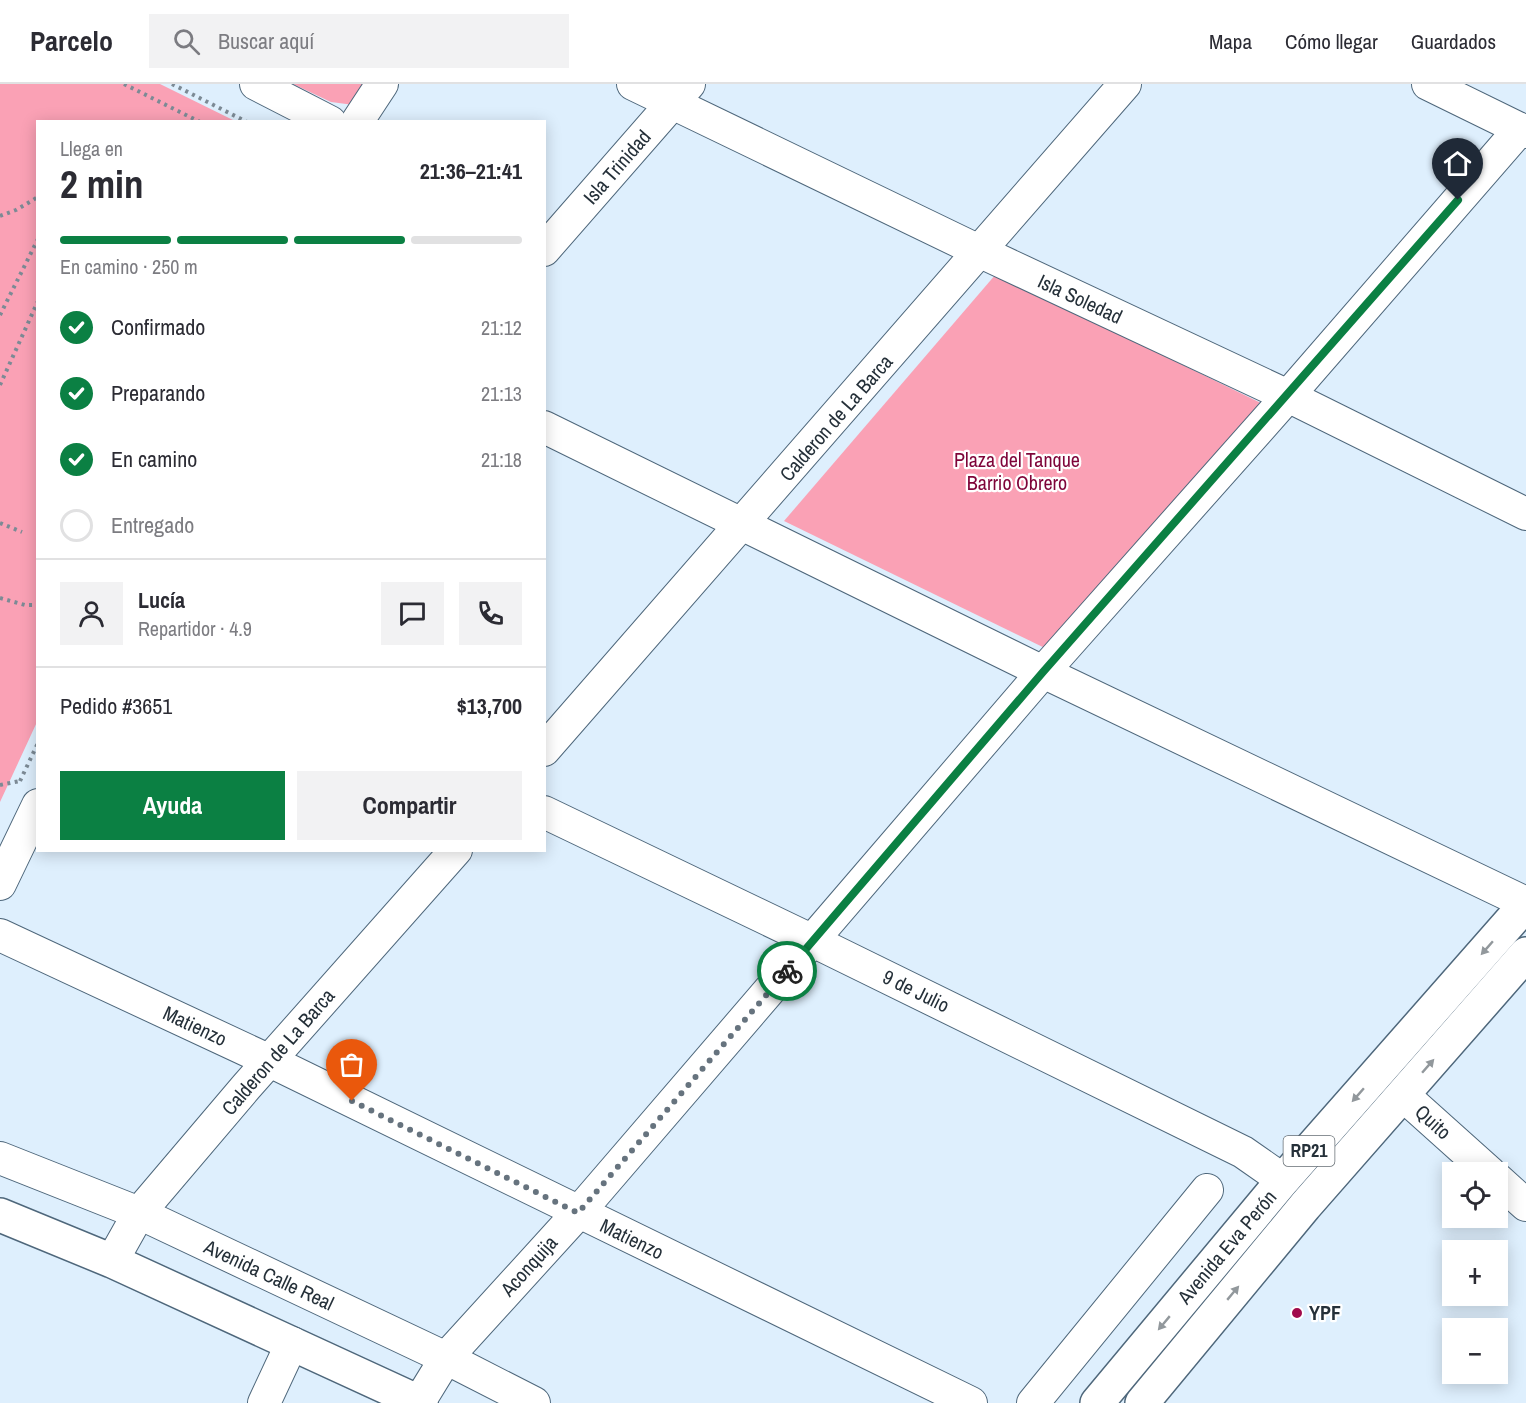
<!DOCTYPE html>
<html lang="es">
<meta charset="utf-8">
<style>
body{margin:0;font-family:"Archivo Narrow",sans-serif;background:#f2f2f3;color:#2b2b33;height:100vh;display:flex;flex-direction:column;font-size:22px;white-space:nowrap}
*{box-sizing:border-box;margin:0}
p{font-size:20px;color:#7c7c81}
.icon{flex:none;width:33px;height:33px;fill:none;stroke:currentColor;stroke-width:2;stroke-linecap:round;stroke-linejoin:round}
.map{position:relative;flex:1;overflow:hidden}
.side{position:absolute;left:36px;top:36px;width:510px;height:732px;display:flex;flex-direction:column;background:#fff;border-radius:0px;box-shadow:0 3px 15px #0003}
.side>*{flex:none}
.tools{position:absolute;left:1442px;top:1078px;display:grid;gap:12px}
.tools a{display:grid;place-items:center;width:66px;height:66px;border-radius:0px;background:#fff;box-shadow:0 3px 15px #0003;font-size:30px}
.pin{position:absolute;display:grid;place-items:center;width:51px;height:51px;color:#fff;margin:-62px -26px;border-radius:50% 50% 50% 0;rotate:-45deg;box-shadow:0 0 6px #0007}
.pin .icon{rotate:45deg}
.courier{position:absolute;display:grid;place-items:center;width:60px;height:60px;margin:-30px;border:4px solid #0b8043;border-radius:50%;background:#fff;color:#222;box-shadow:0 2px 8px #0007}
.overview em{font-style:normal;font-weight:700}
.overview div{display:flex;flex-direction:column-reverse}
.overview{display:flex;align-items:center;justify-content:space-between;height:102px;padding:0 24px}
h1{font-size:39px;font-weight:700;line-height:45px}
.bar{display:grid;grid-template-columns:repeat(4,1fr);gap:9px 6px;align-content:center;height:72px;padding:0 24px}
.bar i{height:8px;border-radius:4px;background:#e1e1e2}
.bar .active{background:#0b8043}
.bar p{grid-column:span 4}
.line{display:flex;align-items:center;gap:15px;padding:0 24px;border-top:2px solid #e1e1e2}
.line div{flex:1}
.round{display:grid;place-items:center;flex:none;width:63px;height:63px;border-radius:0px;background:#f2f2f3}
ol{padding:0 24px;list-style:none}
li{display:flex;align-items:center;gap:18px;height:66px}
li p{margin-inline-start:auto}
li .icon{padding:6px;border-radius:50%;background:#0b8043;color:#fff;stroke-width:4}
li:last-child{color:#7c7c81}
li i{width:33px;height:33px;border:3px solid #e1e1e2;border-radius:50%}
.action{display:flex;gap:12px;margin-top:auto;padding:12px 24px}
.action a{flex:1;height:69px;border-radius:0px;background:#0b8043;color:#fff;font-size:24px;font-weight:700;line-height:69px;text-align:center}
.action a+a{background:#f2f2f3;color:#2b2b33}
header{display:flex;align-items:center;gap:36px;box-sizing:border-box;height:84px;padding:0 30px;background:#fff;border-bottom:2px solid #e1e1e2}
header strong{font-size:28px}
nav{display:flex;gap:33px;margin-inline-start:auto;font-size:21px}
.search{width:420px;height:54px;background:#f2f2f3;display:flex;align-items:center;gap:15px;box-sizing:border-box;padding:0 21px;border-radius:0px;color:#7c7c81;font-size:22px}
.map>svg:first-child{display:block}
</style>
<header>
<strong>Parcelo</strong>
<div class="search"><svg class="icon" aria-label="search" viewBox="0 0 24 24"><circle cx="10" cy="10" r="6"/><path d="M15 15l6 6"/></svg>Buscar aquí</div>
<nav><a>Mapa</a><a>Cómo llegar</a><a>Guardados</a></nav>
</header>
<div class="map">
<svg width="1526" height="1319" viewBox="0 0 1526 1319">
<rect width="100%" height="100%" fill="#deeffd"/>
<g fill="#faa1b5">
<polygon points="0,0 160,0 235,37 38,38 37,638 0,718"/>
<polygon points="293,0 375,0 354,21 331,18"/>
<polygon points="996,190 1267,322 1051,567 784,437"/>
</g>
<g fill="none" stroke-linecap="round" stroke-linejoin="round">
<g stroke="#4e677b" stroke-width="34">
<g id="street">
<polyline points="256,0 330,38"/>
<polyline points="633,0 981,168 1288,312 1526,430"/>
<polyline points="1428,0 1526,48"/>
<polyline points="357,38 382,0"/>
<polyline points="544,166 689,0"/>
<polyline points="544,343 1043,588 1526,819"/>
<polyline points="544,666 1125,0"/>
<polyline points="544,728 813,857 1243,1068 1283,1096"/>
<polyline points="0,800 38,721"/>
<polyline points="0,851 270,977 971,1319"/>
<polyline points="1403,1011 1490,1089"/>
<polyline points="0,1074 139,1129 446,1274 534,1319"/>
<polyline points="1497,1095 1526,1121"/>
<polyline points="112,1177 139,1129 246,1003 456,766"/>
<polyline points="419,1318 446,1274 578,1129 1043,588 1288,312 1520,45"/>
<polyline points="264,1319 292,1259"/>
<polyline points="1033,1319 1207,1106"/>
</g>
</g>
<g stroke="#4e677b" stroke-width="36">
<polyline id="secondary" points="0,1131 112,1177 421,1319"/>
</g>
<g stroke="#4e677b" stroke-width="36">
<g id="primary">
<polyline points="1097,1319 1283,1096 1526,820"/>
<polyline points="1142,1319 1305,1122 1526,870"/>
</g>
</g>
<g stroke="#7c8a95" stroke-width="4" stroke-dasharray="3 4.5" stroke-linecap="butt">
<polyline points="124,0 200,38"/>
<polyline points="172,0 247,38"/>
<polyline points="0,132 16,126 38,113"/>
<polyline points="0,231 38,155"/>
<polyline points="0,301 38,217"/>
<polyline points="0,439 22,448"/>
<polyline points="0,514 25,521 38,521"/>
<polyline points="20,697 38,659"/>
<polyline points="0,701 20,697"/>
</g>
<use href="#street" stroke="#fff" stroke-width="32"/>
<use href="#secondary" stroke="#fff" stroke-width="33"/>
<use href="#primary" stroke="#fff" stroke-width="33"/>
</g>
<defs><path id="oneway-solid" d="M-6-.8H1V-3.2L6.5 0L1 3.2V.8H-6Z" transform="scale(1.5)"/></defs>
<g fill="#92989c">
<use href="#oneway-solid" transform="translate(1487 864) rotate(131)"/>
<use href="#oneway-solid" transform="translate(1428 982) rotate(-49)"/>
<use href="#oneway-solid" transform="translate(1358 1011) rotate(131)"/>
<use href="#oneway-solid" transform="translate(1233 1209) rotate(-50)"/>
<use href="#oneway-solid" transform="translate(1164 1239) rotate(130)"/>
</g>
<g fill="none" stroke-linecap="round" stroke-linejoin="round">
<polyline stroke="#66737e" stroke-width="6" stroke-dasharray="0 10.8" points="352,1017 578,1129 787,887"/>
<polyline stroke="#0b8043" stroke-width="8" points="787,887 1043,588 1458,116"/>
</g>
<circle fill="#a10a4b" stroke="#fff" stroke-width="2" cx="1297" cy="1229" r="6"/>
<g text-anchor="middle" stroke-width="4.5" stroke-linejoin="round" paint-order="stroke">
<rect fill="#fff" stroke="#666e74" stroke-width="1.5" x="1283.5" y="1052" width="51" height="30" rx="4.5"/>
<g font-size="18" font-weight="bold" fill="#253039">
<text x="1309" y="1073">RP21</text>
</g>
<g font-size="20" fill="#253039" stroke="#fff">
<text transform="translate(617 83) rotate(-49)" y="7">Isla Trinidad</text>
<text transform="translate(1080 215) rotate(25)" y="7">Isla Soledad</text>
<text transform="translate(836 334) rotate(-49)" y="7">Calderon de La Barca</text>
<text transform="translate(916 907) rotate(26)" y="7">9 de Julio</text>
<text transform="translate(195 942) rotate(25)" y="7">Matienzo</text>
<text transform="translate(278 968) rotate(-49)" y="7">Calderon de La Barca</text>
<text transform="translate(1433 1038) rotate(42)" y="7">Quito</text>
<text transform="translate(632 1155) rotate(26)" y="7">Matienzo</text>
<text transform="translate(1227 1163) rotate(-50)" y="7">Avenida Eva Perón</text>
<text transform="translate(529 1182) rotate(-48)" y="7">Aconquija</text>
<text transform="translate(269 1191) rotate(25)" y="7">Avenida Calle Real</text>
</g>
<g font-size="20" fill="#7e0439" stroke="#fff">
<text x="1017" y="383">Plaza del Tanque<tspan x="1017" dy="23">Barrio Obrero</tspan></text>
</g>
<g font-size="20" font-weight="bold" fill="#253039" stroke="#fff" text-anchor="start">
<text x="1309" y="1236">YPF</text>
</g>
</g>
</svg>
<div class="tools">
<a><svg class="icon" aria-label="locate" viewBox="0 0 24 24"><circle cx="12" cy="12" r="6"/><path d="M12 2v4M12 18v4M2 12h4M18 12h4"/></svg></a>
<a>+</a>
<a>−</a>
</div>
<div class="pin" style="left:352px;top:1017px;background:#ea580c"><svg class="icon" aria-label="bag" viewBox="0 0 24 24"><path d="M5 8h14l-1 12H6zM9 8a3 3 0 0 1 6 0"/></svg></div>
<div class="pin" style="left:1458px;top:116px;background:#1f2937"><svg class="icon" aria-label="home" viewBox="0 0 24 24"><path d="M3 11l9-7 9 7M6 9v11h12V9"/></svg></div>
<div class="courier" style="left:787px;top:887px"><svg class="icon" aria-label="bike" viewBox="0 0 24 24"><circle cx="6" cy="16" r="4"/><circle cx="18" cy="16" r="4"/><path d="M6 16l4-8h5l3 8M10 8l3 8H6M13 5h3"/></svg></div>
<section class="side">
<div class="overview"><div><h1>2 min</h1><p>Llega en</p></div><em>21:36–21:41</em></div>
<div class="bar"><i class="active"></i><i class="active"></i><i class="active"></i><i></i><p>En camino · 250 m</p></div>
<ol>
<li><svg class="icon" aria-label="check" viewBox="0 0 24 24"><path d="M5 12l5 5 9-10"/></svg>Confirmado<p>21:12</p></li>
<li><svg class="icon" aria-label="check" viewBox="0 0 24 24"><path d="M5 12l5 5 9-10"/></svg>Preparando<p>21:13</p></li>
<li><svg class="icon" aria-label="check" viewBox="0 0 24 24"><path d="M5 12l5 5 9-10"/></svg>En camino<p>21:18</p></li>
<li><i></i>Entregado</li>
</ol>
<div class="line" style="height:108px"><a class="round"><svg class="icon" aria-label="person" viewBox="0 0 24 24"><circle cx="12" cy="8" r="4"/><path d="M4 21q1-7 8-7t8 7"/></svg></a><div><b>Lucía</b><p>Repartidor · 4.9</p></div><a class="round"><svg class="icon" aria-label="chat" viewBox="0 0 24 24"><path d="M4 5h16v11H9l-5 4z"/></svg></a><a class="round"><svg class="icon" aria-label="phone" viewBox="0 0 24 24"><path d="M5 4h4l2 5-3 2q2 4 5 5l2-3 5 2v4C11 20 4 13 5 4z"/></svg></a></div>
<div class="line" style="height:78px"><div>Pedido #3651</div><b>$13,700</b></div>
<div class="action"><a>Ayuda</a><a>Compartir</a></div>
</section>
</div>
